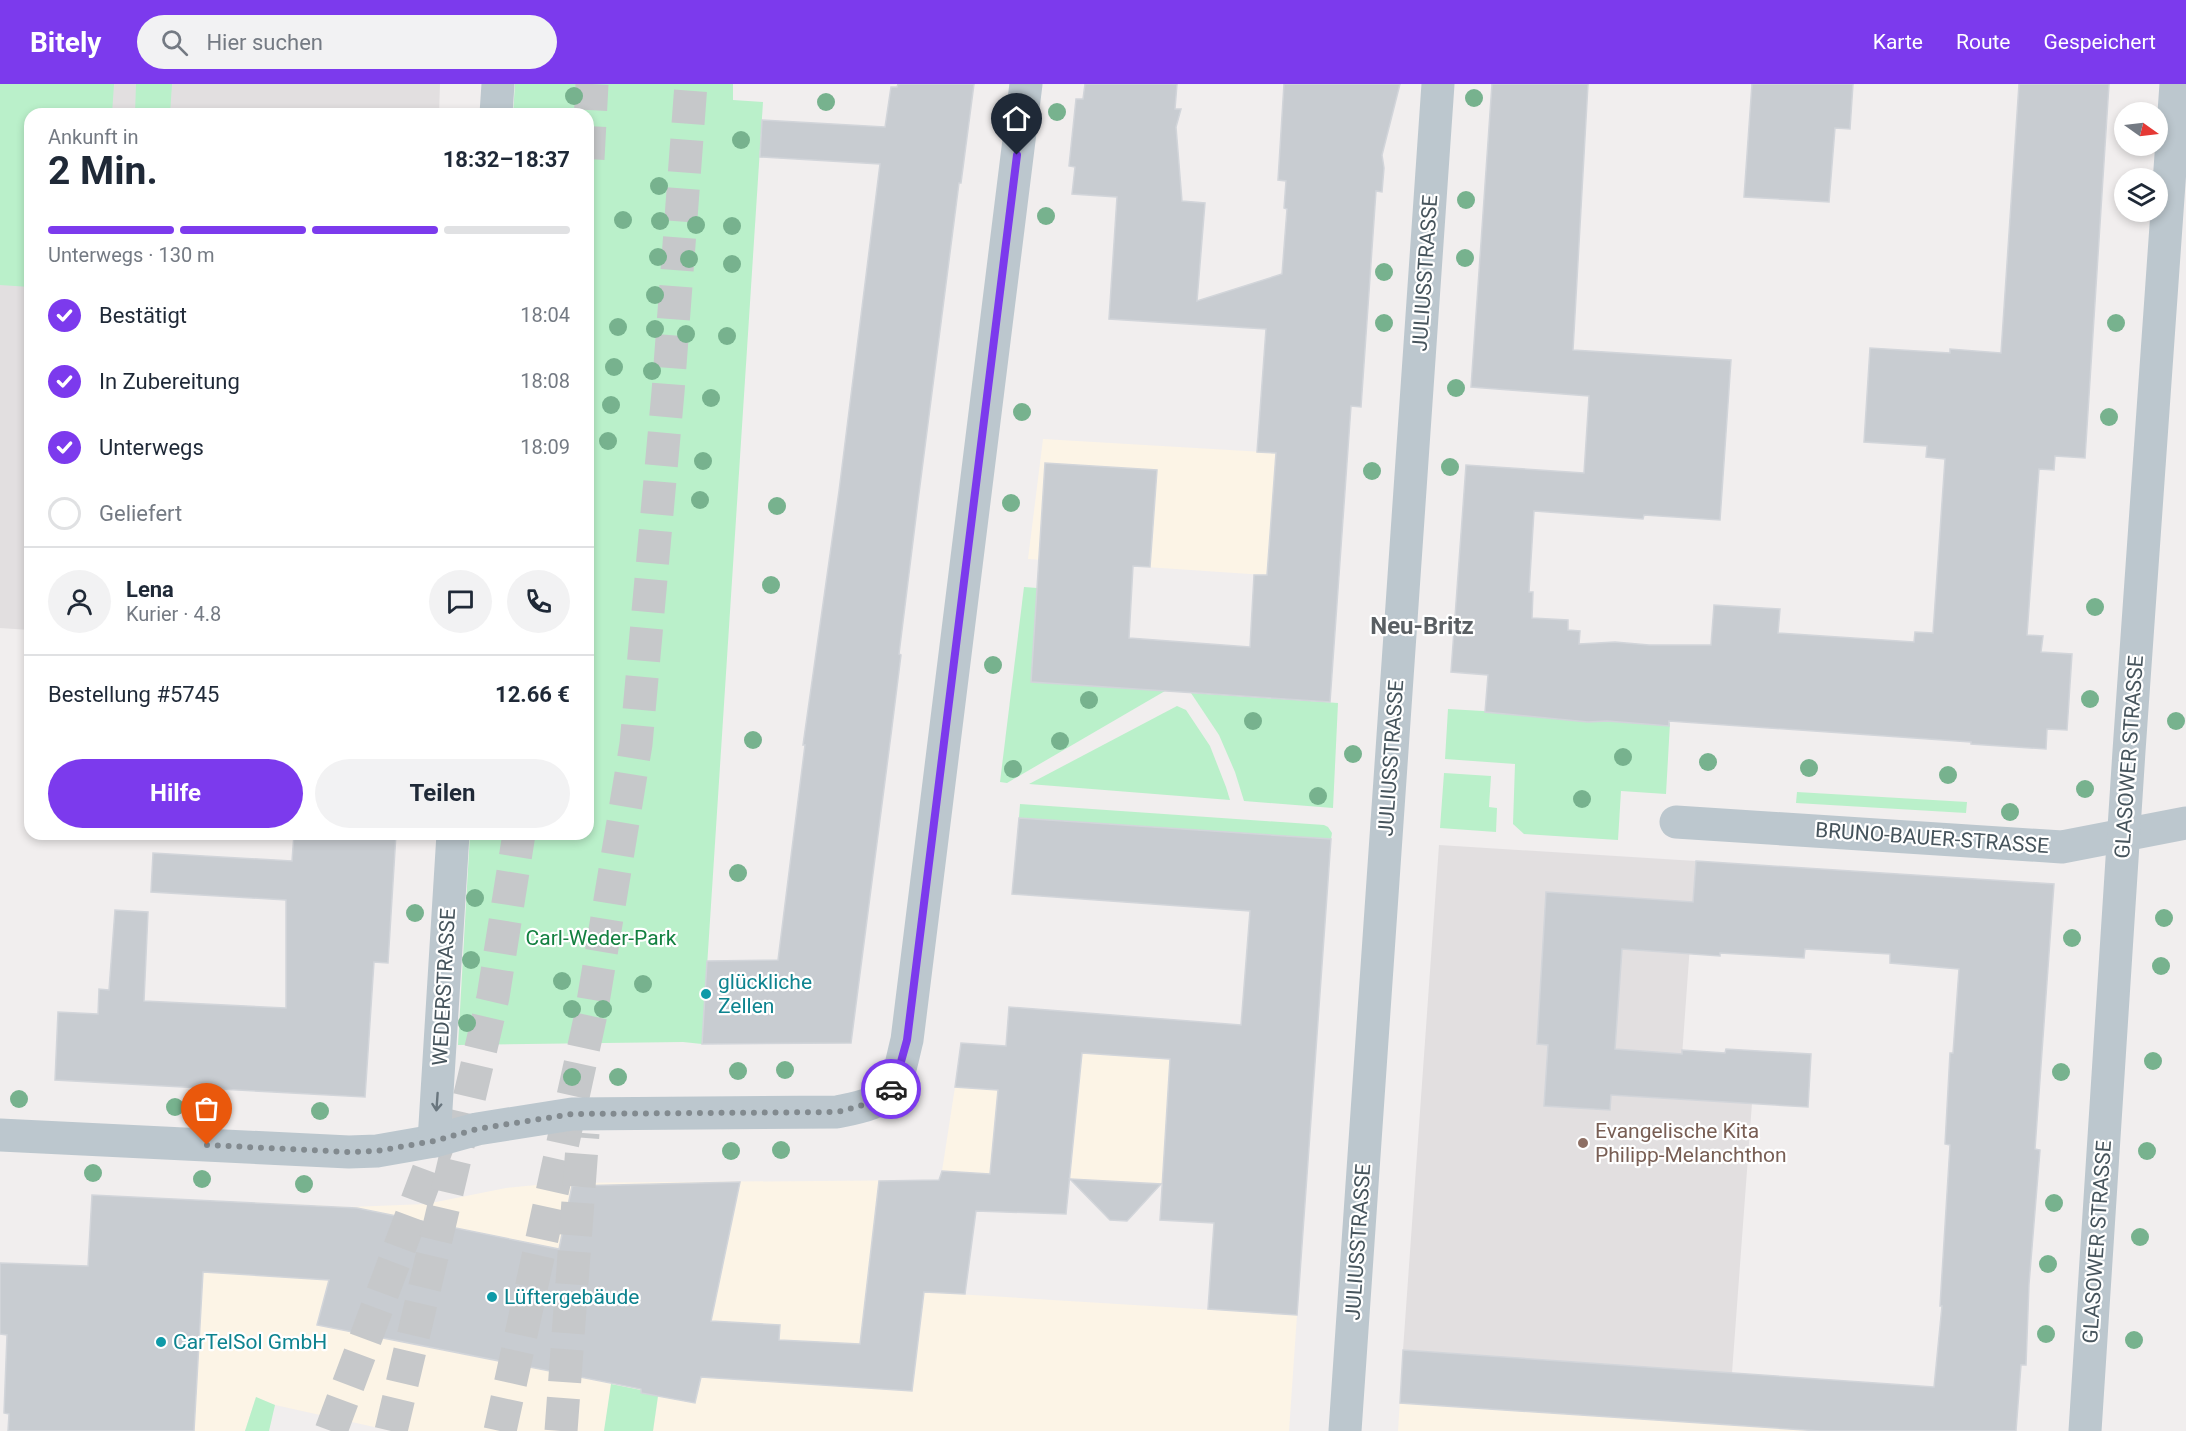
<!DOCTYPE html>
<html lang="de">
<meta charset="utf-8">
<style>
body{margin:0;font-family:Roboto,sans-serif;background:#f2f2f3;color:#1f2937;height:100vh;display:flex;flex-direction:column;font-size:22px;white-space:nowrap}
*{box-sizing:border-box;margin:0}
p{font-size:20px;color:#747a83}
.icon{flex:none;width:33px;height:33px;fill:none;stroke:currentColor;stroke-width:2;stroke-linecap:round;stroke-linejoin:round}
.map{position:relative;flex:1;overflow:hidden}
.details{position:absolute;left:24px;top:24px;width:570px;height:732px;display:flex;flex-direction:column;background:#fff;border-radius:18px;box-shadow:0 3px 9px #0003}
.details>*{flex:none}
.needle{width:39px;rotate:104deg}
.controls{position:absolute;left:2114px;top:18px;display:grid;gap:12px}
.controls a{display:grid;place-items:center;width:54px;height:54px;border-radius:50%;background:#fff;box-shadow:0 3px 9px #0003;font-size:30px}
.pin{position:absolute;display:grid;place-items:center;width:51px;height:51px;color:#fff;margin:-62px -26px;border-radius:50% 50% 50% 0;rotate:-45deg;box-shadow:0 0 6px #0007}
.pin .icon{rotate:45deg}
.courier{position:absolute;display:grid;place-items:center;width:60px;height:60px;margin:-30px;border:4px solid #7c3aed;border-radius:50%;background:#fff;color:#222;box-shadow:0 2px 8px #0007}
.summary em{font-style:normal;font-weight:700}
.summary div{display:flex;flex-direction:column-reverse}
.summary{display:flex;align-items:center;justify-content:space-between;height:102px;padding:0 24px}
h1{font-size:39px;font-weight:700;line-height:45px}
.bar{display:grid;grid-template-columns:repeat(4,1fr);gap:9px 6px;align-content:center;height:72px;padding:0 24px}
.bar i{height:8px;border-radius:4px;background:#e0e1e3}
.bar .active{background:#7c3aed}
.bar p{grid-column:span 4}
.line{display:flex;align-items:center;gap:15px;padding:0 24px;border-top:2px solid #e0e1e3}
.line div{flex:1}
.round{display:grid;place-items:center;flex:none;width:63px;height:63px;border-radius:32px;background:#f2f2f3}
ol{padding:0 24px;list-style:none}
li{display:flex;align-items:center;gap:18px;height:66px}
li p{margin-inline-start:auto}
li .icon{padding:6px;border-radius:50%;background:#7c3aed;color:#fff;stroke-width:4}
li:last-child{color:#747a83}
li i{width:33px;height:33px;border:3px solid #e0e1e3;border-radius:50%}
.cta{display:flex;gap:12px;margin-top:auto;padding:12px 24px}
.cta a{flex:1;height:69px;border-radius:36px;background:#7c3aed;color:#fff;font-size:24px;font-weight:700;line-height:69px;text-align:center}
.cta a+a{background:#f2f2f3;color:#1f2937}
header{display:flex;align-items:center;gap:36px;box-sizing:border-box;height:84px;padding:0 30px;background:#7c3aed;color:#fff}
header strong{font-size:28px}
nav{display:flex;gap:33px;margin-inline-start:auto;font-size:21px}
.search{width:420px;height:54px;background:#f2f2f3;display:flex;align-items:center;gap:15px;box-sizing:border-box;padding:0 21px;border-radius:33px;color:#747a83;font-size:22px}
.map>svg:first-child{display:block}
</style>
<header>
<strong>Bitely</strong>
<div class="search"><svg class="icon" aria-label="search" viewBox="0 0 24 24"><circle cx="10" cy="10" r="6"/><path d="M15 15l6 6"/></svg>Hier suchen</div>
<nav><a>Karte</a><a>Route</a><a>Gespeichert</a></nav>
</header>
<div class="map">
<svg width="2186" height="1347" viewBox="0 0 2186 1347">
<rect width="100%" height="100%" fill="#f1eeee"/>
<g fill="#fcf4e6">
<polygon points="1043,355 1347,373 1338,496 1028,475"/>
<polygon points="1082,969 1314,987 1306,1109 942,1087 955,1003"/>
<polygon points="939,1096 923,1208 1297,1231 1289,1347 653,1347 658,1312 612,1300 604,1347 392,1347 275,1321 256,1313 245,1347 118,1347 132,1113 350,1123 426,1120 506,1104 557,1099"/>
<polygon points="1403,1266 2019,1309 2016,1347 1398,1347"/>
</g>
<g fill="#e2dfe0">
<polygon points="0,0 440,0 439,30 30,30 30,546 0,544"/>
<polygon points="1439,761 1696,777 1679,1014 1752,1019 1732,1289 1403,1266"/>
</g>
<g fill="#baf0ca">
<polygon points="0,0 114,0 112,30 30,30 30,203 0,201"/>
<polygon points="136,0 172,0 170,30 135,30"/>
<polygon points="515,0 733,0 733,16 763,18 702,960 683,958 458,961 470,750 588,750 588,30 513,30"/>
<polygon points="1024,503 1037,504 1165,607 1007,699 1000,698"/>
<polygon points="1191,609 1338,619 1333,724 1244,717 1235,688 1219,651"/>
<polygon points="1177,622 1186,626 1210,662 1226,703 1230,716 1029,700"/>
<polygon points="1448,625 1600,634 1657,641 1670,639 1666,710 1621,707 1618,756 1524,750 1513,740 1515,680 1445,675"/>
<polygon points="1444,689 1491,692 1489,723 1497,724 1496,748 1440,744"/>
<polygon points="1797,708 1967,718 1966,729 1796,719"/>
<polygon points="1020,720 1324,741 1328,743 1332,749 1331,755 1019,734"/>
<polygon points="611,1300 641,1306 658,1312 653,1347 604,1347"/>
<polygon points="256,1313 275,1321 269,1347 245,1347"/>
</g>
<g fill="#c8ccd1" stroke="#d2d5da" stroke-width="1.5">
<polygon points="898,0 974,0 961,99 959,99 918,417 899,570 901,571 892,643 851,959 702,960 707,877 778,876 805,661 803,661 839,407 880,80 760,73 762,36 885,43 891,3 897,3"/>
<polygon points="1085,0 1177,0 1175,25 1181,25 1176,43 1182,117 1205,119 1197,217 1282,190 1287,125 1284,124 1286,97 1278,96 1284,0 1400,0 1382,71 1384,84 1382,108 1376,107 1361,323 1351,322 1330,618 1031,598 1045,379 1157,386 1150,483 1133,482 1129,554 1250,563 1254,491 1267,491 1276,369 1257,368 1266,245 1109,235 1117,113 1072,110 1075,83 1069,82 1076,15 1083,15"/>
<polygon points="1492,0 1588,0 1573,266 1731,276 1720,436 1644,431 1643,435 1534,427 1529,508 1533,508 1532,534 1568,536 1568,546 1580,547 1579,560 1615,558 1649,561 1711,561 1714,521 1780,525 1778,549 1914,558 1915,548 1933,549 1945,375 1926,373 1927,362 1864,358 1870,264 1950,269 1950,265 2001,269 2019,0 2109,0 2085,374 2055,372 2054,386 2039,385 2027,551 2043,552 2041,568 2072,570 2067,646 2047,645 2046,665 1971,660 1971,658 1669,637 1669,642 1607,637 1588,638 1485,628 1488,591 1451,588 1466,381 1584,389 1589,312 1471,303"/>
<polygon points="1752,0 1853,0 1850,45 1835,44 1829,118 1744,113"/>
<polygon points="1019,734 1331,755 1297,1231 1208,1225 1214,1139 1160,1136 1170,975 1082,969 1066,1130 976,1127 965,1210 924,1208 912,1307 701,1293 695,1319 641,1309 641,1305 317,1241 329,1196 203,1188 194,1347 8,1347 9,1330 4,1329 7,1251 0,1250 0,1179 88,1182 92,1111 357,1124 559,1165 572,1102 740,1098 711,1237 780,1241 779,1256 860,1260 879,1097 939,1096 942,1087 990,1090 998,1006 955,1003 961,959 1006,962 1009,923 1241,941 1250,827 1012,810"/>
<polygon points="294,750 396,750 388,879 374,878 365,1013 55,996 58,928 98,930 99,905 109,906 115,826 148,828 144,917 286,924 286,816 151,808 153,769 292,777"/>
<polygon points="1696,777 2054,800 2035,1065 2040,1066 2029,1200 2026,1281 2021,1281 2016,1347 1820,1347 1400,1319 1403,1266 1934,1303 1942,1222 1940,1222 1950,1061 1945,1060 1950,969 1953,969 1959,885 1890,879 1890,870 1805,865 1804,874 1720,869 1720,872 1622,865 1615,965 1682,970 1682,966 1725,969 1726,965 1811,970 1808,1023 1611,1011 1610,1026 1544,1022 1548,961 1537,960 1546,808 1693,818"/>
<polygon points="1070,1095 1161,1100 1127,1137 1110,1136"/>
</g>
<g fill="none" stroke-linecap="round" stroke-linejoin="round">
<g stroke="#c6c8ca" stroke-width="33" stroke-dasharray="33 16" stroke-linecap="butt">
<polyline points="588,75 592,0"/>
<polyline points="331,1347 445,1042"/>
<polyline points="391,1347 493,913 519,750"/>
<polyline points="500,1347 591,930 636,660 668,308 691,0"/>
<polyline points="561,1347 583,1049"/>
</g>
<g stroke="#bcc7ce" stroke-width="33">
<polyline points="496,30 498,0"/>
<polyline points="1676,738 2062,763 2186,739"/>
<path d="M0,1051L349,1068L377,1067L434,1057L477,1045L572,1030L837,1028C855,1024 883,1020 894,1003C899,994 904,967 907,956L1026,0"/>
<polyline points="434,1057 453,750"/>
<polyline points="1345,1347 1438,0"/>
<polyline points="2085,1347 2129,667 2176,0"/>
</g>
</g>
<g fill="#77b28e">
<circle cx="574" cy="12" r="9"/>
<circle cx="1474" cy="14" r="9"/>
<circle cx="826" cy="18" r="9"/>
<circle cx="1057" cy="28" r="9"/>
<circle cx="741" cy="56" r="9"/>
<circle cx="659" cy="102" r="9"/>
<circle cx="1466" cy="116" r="9"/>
<circle cx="1046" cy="132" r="9"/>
<circle cx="623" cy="136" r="9"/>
<circle cx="660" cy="137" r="9"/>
<circle cx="696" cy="141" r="9"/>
<circle cx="732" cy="142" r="9"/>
<circle cx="658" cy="173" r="9"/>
<circle cx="1465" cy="174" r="9"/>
<circle cx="689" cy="175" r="9"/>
<circle cx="732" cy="180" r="9"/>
<circle cx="1384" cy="188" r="9"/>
<circle cx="655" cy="211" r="9"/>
<circle cx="1384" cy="239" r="9"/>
<circle cx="2116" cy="239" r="9"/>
<circle cx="618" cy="243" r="9"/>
<circle cx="655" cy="245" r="9"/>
<circle cx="686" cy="250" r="9"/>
<circle cx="727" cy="252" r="9"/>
<circle cx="614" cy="283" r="9"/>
<circle cx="652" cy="287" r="9"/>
<circle cx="1456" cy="304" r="9"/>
<circle cx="711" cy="314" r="9"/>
<circle cx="611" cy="321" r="9"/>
<circle cx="1022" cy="328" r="9"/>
<circle cx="2109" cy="333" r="9"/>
<circle cx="608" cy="357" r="9"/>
<circle cx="703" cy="377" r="9"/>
<circle cx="1450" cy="383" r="9"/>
<circle cx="1372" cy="387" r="9"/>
<circle cx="700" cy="416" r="9"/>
<circle cx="1011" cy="419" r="9"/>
<circle cx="777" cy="422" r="9"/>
<circle cx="771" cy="501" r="9"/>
<circle cx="2095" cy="523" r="9"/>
<circle cx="993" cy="581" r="9"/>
<circle cx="2090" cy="615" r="9"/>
<circle cx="1089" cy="616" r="9"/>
<circle cx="1253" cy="637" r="9"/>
<circle cx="2176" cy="637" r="9"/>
<circle cx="753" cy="656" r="9"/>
<circle cx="1060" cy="657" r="9"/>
<circle cx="1353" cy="670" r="9"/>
<circle cx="1623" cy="673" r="9"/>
<circle cx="1708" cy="678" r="9"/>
<circle cx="1809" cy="684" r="9"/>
<circle cx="1013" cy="685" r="9"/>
<circle cx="1948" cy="691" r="9"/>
<circle cx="2085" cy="705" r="9"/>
<circle cx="1318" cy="712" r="9"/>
<circle cx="1582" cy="715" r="9"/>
<circle cx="2010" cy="728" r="9"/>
<circle cx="738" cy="789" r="9"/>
<circle cx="475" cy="814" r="9"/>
<circle cx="415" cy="829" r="9"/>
<circle cx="2164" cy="834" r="9"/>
<circle cx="2072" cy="854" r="9"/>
<circle cx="471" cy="876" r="9"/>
<circle cx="2161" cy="882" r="9"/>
<circle cx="562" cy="897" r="9"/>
<circle cx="643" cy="900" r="9"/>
<circle cx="572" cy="925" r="9"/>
<circle cx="603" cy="925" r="9"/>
<circle cx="467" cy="939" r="9"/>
<circle cx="2153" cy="977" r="9"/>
<circle cx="785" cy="986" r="9"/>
<circle cx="738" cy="987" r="9"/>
<circle cx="2061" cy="988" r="9"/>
<circle cx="572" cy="993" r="9"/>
<circle cx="618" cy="993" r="9"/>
<circle cx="19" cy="1015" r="9"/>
<circle cx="175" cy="1023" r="9"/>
<circle cx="320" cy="1027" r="9"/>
<circle cx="781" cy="1066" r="9"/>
<circle cx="731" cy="1067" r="9"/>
<circle cx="2147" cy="1067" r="9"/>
<circle cx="93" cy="1089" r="9"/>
<circle cx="202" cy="1095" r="9"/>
<circle cx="304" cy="1100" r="9"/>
<circle cx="2054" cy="1119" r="9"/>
<circle cx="2140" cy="1153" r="9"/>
<circle cx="2048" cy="1180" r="9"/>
<circle cx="2046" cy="1250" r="9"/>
<circle cx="2134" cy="1256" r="9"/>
</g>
<defs><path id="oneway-shaft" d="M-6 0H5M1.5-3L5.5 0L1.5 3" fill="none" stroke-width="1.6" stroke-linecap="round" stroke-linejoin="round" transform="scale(1.5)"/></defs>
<use stroke="#69767e" href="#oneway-shaft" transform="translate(437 1018) rotate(94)"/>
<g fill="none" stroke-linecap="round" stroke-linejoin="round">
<path stroke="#828a8f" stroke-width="6" stroke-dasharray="0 10.8" d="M207,1061L349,1068L377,1067L434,1057L477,1045L572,1030L837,1028C858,1023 875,1019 891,1005"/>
<polyline stroke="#7c3aed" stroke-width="8" points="891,1005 894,1003 907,956 1017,71"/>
</g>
<g fill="#0f9aa8" stroke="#fff" stroke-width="2">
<circle cx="706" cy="910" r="6"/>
<circle cx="492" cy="1213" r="6"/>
<circle cx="161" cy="1258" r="6"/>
</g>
<circle fill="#8d6e63" stroke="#fff" stroke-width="2" cx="1583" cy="1059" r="6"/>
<g text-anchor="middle" stroke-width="4.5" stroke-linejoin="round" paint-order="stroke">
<g font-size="21" fill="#46545c" stroke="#fff">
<text transform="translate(1425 189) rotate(-86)" y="7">JULIUSSTRASSE</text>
<text transform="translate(2129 673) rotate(-86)" y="7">GLASOWER STRASSE</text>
<text transform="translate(1391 674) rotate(-86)" y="7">JULIUSSTRASSE</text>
<text transform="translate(1932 754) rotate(4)" y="7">BRUNO-BAUER-STRASSE</text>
<text transform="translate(444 903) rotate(-87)" y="7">WEDERSTRASSE</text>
<text transform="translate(1358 1158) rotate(-86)" y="7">JULIUSSTRASSE</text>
<text transform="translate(2097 1158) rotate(-86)" y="7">GLASOWER STRASSE</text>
</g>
<g font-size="21" fill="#138040" stroke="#fff">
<text x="601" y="861">Carl-Weder-Park</text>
</g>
<g font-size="21" fill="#0d838f" stroke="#fff" text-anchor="start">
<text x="718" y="905">glückliche<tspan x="718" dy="24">Zellen</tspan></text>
<text x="504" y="1220">Lüftergebäude</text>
<text x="173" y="1265">CarTelSol GmbH</text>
</g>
<g font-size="21" fill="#785e54" stroke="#fff" text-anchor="start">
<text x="1595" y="1054">Evangelische Kita<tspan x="1595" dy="24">Philipp-Melanchthon</tspan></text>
</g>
<g font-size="24" font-weight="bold" fill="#5a5f63" stroke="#fff">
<text x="1422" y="550">Neu-Britz</text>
</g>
</g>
</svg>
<div class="controls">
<a><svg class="needle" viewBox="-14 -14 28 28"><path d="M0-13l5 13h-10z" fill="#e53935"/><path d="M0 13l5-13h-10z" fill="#747a83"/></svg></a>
<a><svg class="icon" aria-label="layers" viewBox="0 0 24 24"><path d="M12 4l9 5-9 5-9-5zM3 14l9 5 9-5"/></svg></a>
</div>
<div class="pin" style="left:207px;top:1061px;background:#ea580c"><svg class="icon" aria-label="bag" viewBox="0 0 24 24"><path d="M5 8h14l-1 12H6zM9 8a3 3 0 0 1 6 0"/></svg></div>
<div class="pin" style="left:1017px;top:71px;background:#1f2937"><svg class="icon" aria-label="home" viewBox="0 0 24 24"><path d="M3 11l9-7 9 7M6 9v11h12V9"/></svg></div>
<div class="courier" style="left:891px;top:1005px"><svg class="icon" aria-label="car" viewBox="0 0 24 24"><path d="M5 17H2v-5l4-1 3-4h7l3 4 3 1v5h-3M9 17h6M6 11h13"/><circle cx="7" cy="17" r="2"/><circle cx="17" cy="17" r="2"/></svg></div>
<section class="details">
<div class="summary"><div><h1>2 Min.</h1><p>Ankunft in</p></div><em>18:32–18:37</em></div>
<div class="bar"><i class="active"></i><i class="active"></i><i class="active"></i><i></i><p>Unterwegs · 130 m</p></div>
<ol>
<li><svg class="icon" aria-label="check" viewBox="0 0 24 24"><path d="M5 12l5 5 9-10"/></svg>Bestätigt<p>18:04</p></li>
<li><svg class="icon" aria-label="check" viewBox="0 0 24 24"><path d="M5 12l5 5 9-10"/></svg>In Zubereitung<p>18:08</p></li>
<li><svg class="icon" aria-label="check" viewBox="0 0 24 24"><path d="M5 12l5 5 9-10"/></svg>Unterwegs<p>18:09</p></li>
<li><i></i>Geliefert</li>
</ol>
<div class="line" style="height:108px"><a class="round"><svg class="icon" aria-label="person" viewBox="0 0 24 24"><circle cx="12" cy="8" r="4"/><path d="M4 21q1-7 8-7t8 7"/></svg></a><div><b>Lena</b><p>Kurier · 4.8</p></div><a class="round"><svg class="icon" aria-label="chat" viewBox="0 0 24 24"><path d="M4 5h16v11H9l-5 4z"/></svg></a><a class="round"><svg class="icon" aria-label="phone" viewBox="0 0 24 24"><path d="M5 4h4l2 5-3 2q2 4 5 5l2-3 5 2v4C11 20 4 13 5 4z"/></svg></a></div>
<div class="line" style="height:78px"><div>Bestellung #5745</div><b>12.66 €</b></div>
<div class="cta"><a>Hilfe</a><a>Teilen</a></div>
</section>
</div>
